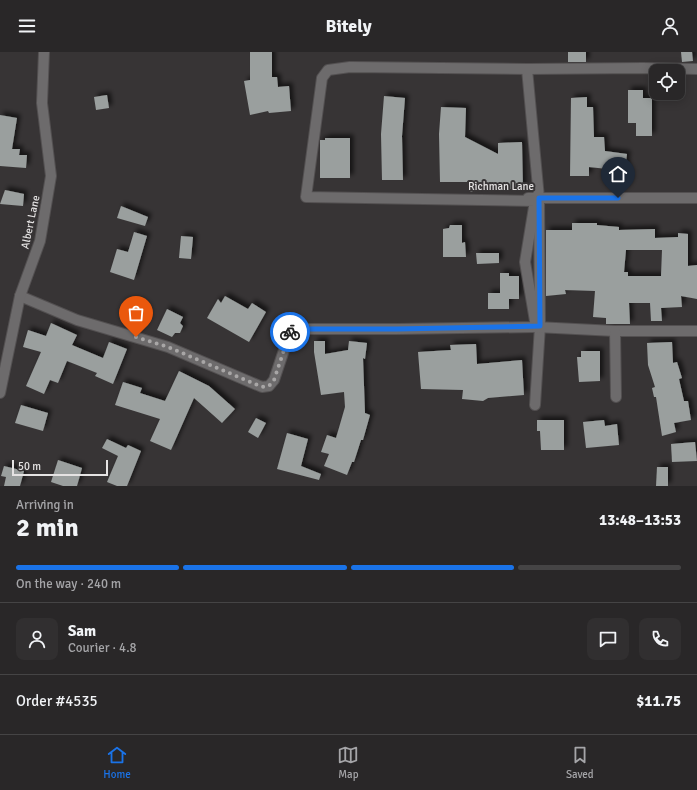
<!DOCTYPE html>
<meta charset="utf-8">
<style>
body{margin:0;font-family:Signika,sans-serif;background:#312f30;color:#f1f3f6;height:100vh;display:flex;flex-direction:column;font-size:15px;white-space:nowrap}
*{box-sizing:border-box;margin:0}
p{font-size:13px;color:#a5a5a8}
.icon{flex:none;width:22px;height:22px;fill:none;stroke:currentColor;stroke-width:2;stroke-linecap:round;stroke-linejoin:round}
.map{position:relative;height:434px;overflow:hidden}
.panel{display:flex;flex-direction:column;background:#292728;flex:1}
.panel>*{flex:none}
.buttons{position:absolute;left:649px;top:12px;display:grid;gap:8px}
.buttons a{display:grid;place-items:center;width:36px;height:36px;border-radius:8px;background:#292728;box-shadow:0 2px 10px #0003,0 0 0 1px #454445;font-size:20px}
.scale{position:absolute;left:12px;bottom:10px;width:96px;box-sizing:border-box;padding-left:4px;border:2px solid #e5e3e3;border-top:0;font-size:11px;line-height:14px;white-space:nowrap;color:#e5e3e3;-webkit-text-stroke:3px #373435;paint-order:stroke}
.pin{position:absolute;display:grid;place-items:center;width:34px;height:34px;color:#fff;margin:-41px -17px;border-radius:50% 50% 50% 0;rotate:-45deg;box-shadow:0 0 4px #0007}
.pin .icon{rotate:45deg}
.courier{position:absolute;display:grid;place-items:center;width:40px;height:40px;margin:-20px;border:3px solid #1a73e8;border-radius:50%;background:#fff;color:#222;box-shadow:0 1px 5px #0007}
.summary em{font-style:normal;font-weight:700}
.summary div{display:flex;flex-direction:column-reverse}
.summary{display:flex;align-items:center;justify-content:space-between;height:68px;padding:0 16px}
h1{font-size:26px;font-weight:700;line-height:30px}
.bar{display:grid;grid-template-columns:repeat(4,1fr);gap:6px 4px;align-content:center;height:48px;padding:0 16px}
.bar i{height:5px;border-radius:3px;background:#454445}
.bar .on{background:#1a73e8}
.bar p{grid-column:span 4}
.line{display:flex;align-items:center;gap:10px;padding:0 16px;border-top:1px solid #454445}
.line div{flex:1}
.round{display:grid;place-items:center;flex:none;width:42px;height:42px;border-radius:8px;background:#312f30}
header{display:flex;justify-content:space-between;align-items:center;height:52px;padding:0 16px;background:#292728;font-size:18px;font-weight:700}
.tab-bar{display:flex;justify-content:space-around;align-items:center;height:56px;border-top:1px solid #454445;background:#292728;font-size:11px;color:#a5a5a8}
.tab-bar a{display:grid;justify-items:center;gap:2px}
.tab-bar .on{color:#1a73e8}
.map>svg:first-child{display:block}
</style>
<header><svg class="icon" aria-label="menu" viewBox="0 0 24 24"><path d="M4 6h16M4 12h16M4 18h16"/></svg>Bitely<svg class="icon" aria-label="person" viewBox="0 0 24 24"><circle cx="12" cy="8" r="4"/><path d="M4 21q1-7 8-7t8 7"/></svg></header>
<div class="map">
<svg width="697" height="434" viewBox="0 0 697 434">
<defs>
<filter id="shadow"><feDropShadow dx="3.5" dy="-3.5" stdDeviation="2" flood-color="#0009"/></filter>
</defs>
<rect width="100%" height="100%" fill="#373435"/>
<g fill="#9a9f9e" fill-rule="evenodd" filter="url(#shadow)">
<polygon points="250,0 272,0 272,25 277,25 278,35 289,34 291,59 269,61 268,59 250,63 244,29 250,28"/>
<rect x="568" y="0" width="18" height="10"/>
<polygon points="681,0 692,0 693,9 682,10"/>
<polygon points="628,38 643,38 643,46 652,46 652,84 636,84 636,71 628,71"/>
<polygon points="107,43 109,56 96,58 94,45"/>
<polygon points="384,44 405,46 402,84 403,128 382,128 381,82"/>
<polygon points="587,45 587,55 593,55 594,85 604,85 605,99 627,102 625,119 589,115 589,124 570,124 571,46"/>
<polygon points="441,55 466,56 465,85 498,102 498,91 522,90 523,137 499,137 499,136 470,140 468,130 440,130 439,82"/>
<polygon points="0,63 17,66 12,97 20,97 19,103 27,103 26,116 0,114"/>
<polygon points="325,86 350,86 350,126 320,126 320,88 325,88"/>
<polygon points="5,138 24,142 23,154 0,152"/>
<polygon points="121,154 148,165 145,174 117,166"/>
<path d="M572,171H597V173L619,175V178L655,177V186L678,185V181L688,182V214L697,213V247L681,244L682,255L661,256L662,269H651L650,251H629L630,272H606V266L593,265L595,239L565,238L566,242L546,244V178H572ZM626,198H662L661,224H628V220H624Z"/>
<polygon points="450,173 462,173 462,191 465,190 466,205 443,205 443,177 449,176"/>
<polygon points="134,180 147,184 134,228 110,220 117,197 128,200"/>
<polygon points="181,184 193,185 191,207 179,206"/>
<polygon points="476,201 499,201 499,211 477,212"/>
<polygon points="500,221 509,221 509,224 519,224 519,247 509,247 509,257 488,257 488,241 500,241"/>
<polygon points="225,244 248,257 252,251 266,260 249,290 207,266 218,247 221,251"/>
<polygon points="167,257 183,265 180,271 183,274 180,281 175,281 172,285 157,278"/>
<polygon points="51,271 77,283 72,293 103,306 109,290 127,297 113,332 95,324 97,321 67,309 58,331 50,328 44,342 26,334 41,300 23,295 28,278 46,284"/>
<polygon points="314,289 325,289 325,302 348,298 349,289 367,291 365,307 363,306 365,361 370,363 363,388 361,388 354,410 352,410 347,423 324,414 329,402 321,400 327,383 336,386 345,355 344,340 321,343 314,300"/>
<polygon points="672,290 673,311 677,310 682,326 679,327 684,349 688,349 691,368 674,371 676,380 662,384 656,345 654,345 652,336 655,335 648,313 647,291"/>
<polygon points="476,292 477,312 522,308 524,343 488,346 483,349 462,347 463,338 421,337 418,300 451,298 450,293"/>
<polygon points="581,299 600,299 600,329 579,330 577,305 581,305"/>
<polygon points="179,319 209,334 235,357 222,371 194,346 171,398 150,389 160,367 115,353 123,330 142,336 140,341 165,349"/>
<polygon points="21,353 48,361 43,379 15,371"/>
<polygon points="256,366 266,371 258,386 248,380"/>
<polygon points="537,368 564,368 564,398 541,398 540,379 537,379"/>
<polygon points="604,368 605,374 617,372 619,393 586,396 583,370"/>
<polygon points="287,381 308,387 301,414 321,422 319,428 277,417"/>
<polygon points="107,387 126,396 128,393 141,399 127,434 117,434 107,430 118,404 102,396"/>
<polygon points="695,390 697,409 672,410 671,392"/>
<polygon points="58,408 82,416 77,434 63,434 51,430"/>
<polygon points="4,414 24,419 20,434 4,434 6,425 1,424"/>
<polygon points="657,415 668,415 668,434 656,434"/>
</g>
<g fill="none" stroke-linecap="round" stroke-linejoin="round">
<g stroke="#535051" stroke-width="12">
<g id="minor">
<polyline points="527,17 539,146 540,274 535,353"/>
<polyline points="528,146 697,146"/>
<polyline points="20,244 77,268 168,295 262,335 269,334 274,328 291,277 397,277 536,275 525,210 535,149 306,145 322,26 328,18 350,15 527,17 643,16 697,17"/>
<polyline points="536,275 615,279 697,279"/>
<polyline points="615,279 616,345"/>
<polyline points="0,341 20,244 40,189 51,124 42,51 44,0"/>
</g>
</g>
<use href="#minor" stroke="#6d6b6c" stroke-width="10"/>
</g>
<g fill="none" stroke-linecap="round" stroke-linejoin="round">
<polyline stroke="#a8a6a6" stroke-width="4" stroke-dasharray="0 7.2" points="136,285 168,295 262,335 269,334 274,328 290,280"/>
<polyline stroke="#1a73e8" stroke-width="5" points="290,280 291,277 397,277 540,274 539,146 618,146"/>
</g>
<g text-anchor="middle" stroke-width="4" stroke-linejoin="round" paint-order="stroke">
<g font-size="11" fill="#e5e3e3" stroke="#373435">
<text x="501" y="138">Richman Lane</text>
<text transform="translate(30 170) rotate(-78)" y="4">Albert Lane</text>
</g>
</g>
</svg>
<div class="buttons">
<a><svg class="icon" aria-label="locate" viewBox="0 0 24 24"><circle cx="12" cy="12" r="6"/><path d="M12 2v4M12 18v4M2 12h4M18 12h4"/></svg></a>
</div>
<div class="scale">50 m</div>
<div class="pin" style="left:136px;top:285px;background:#ea580c"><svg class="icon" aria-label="bag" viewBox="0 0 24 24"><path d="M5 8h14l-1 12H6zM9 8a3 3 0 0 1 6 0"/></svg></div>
<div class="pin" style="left:618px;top:146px;background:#1f2937"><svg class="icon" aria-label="home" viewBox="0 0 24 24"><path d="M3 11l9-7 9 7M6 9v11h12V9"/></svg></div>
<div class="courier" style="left:290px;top:280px"><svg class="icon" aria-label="bike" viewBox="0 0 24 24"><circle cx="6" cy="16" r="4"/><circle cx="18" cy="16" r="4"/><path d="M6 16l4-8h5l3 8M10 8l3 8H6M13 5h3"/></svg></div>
</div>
<section class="panel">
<div class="summary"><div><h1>2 min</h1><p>Arriving in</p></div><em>13:48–13:53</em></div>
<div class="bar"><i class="on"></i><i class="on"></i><i class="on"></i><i></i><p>On the way · 240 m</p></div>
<div class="line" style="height:72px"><a class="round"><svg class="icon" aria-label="person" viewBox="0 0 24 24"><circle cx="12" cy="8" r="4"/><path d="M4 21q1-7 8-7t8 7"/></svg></a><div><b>Sam</b><p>Courier · 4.8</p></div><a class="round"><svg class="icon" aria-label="chat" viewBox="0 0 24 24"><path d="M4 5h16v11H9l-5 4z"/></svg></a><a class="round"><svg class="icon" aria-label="phone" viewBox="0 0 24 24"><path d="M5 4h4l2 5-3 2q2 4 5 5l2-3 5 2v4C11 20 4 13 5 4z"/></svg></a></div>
<div class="line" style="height:52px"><div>Order #4535</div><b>$11.75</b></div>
</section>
<nav class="tab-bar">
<a class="on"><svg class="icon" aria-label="home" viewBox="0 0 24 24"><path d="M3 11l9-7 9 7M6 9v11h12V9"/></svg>Home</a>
<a><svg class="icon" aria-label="map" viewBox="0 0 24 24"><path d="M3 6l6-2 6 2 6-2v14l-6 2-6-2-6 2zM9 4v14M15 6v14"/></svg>Map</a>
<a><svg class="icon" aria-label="saved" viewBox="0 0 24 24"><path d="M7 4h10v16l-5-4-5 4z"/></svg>Saved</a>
</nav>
